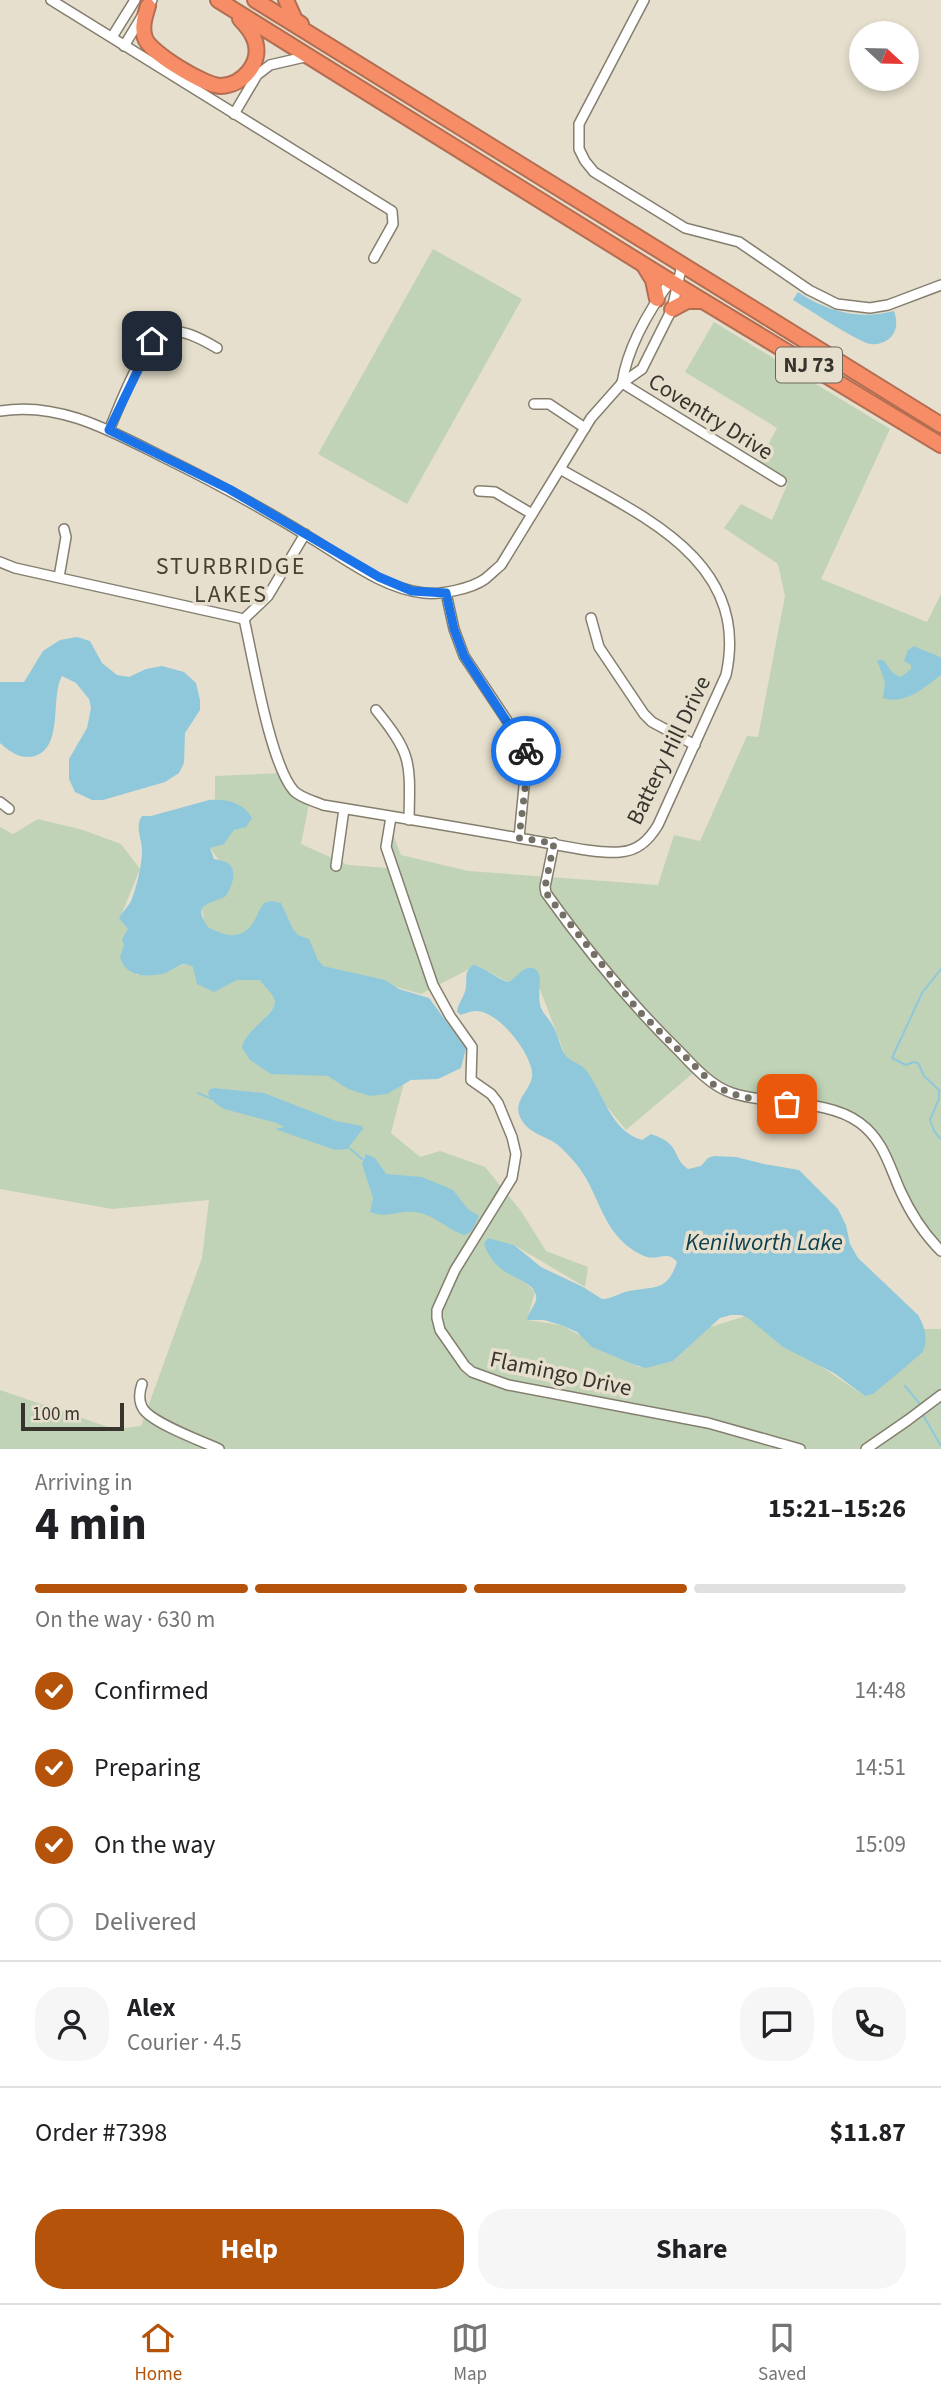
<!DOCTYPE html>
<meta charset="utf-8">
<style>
body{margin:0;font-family:"Source Sans 3",sans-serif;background:#f6f6f6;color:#202124;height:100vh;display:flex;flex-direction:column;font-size:26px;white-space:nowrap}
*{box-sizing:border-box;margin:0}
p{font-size:23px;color:#757577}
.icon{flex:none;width:38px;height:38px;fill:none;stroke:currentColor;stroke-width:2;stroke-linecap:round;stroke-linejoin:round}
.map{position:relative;height:1449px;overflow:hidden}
.details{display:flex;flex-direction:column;background:#fff;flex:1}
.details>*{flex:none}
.needle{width:46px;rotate:112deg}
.tools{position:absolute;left:849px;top:21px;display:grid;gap:14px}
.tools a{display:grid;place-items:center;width:70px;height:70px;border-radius:50%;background:#fff;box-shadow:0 4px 10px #0003;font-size:35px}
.scale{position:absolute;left:21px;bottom:18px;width:103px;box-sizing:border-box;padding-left:7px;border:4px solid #36342d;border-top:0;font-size:19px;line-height:24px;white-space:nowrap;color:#36342d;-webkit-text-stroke:5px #e6dfcd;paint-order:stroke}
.pin{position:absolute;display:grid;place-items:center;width:60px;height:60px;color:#fff;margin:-30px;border-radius:14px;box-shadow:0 4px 10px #0006}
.courier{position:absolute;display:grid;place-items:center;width:70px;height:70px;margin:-35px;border:5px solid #1a73e8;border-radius:50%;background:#fff;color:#222;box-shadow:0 2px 9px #0007}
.headline em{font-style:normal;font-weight:700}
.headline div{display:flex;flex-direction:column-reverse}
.headline{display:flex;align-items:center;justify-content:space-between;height:119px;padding:0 35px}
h1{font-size:46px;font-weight:700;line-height:52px}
.bar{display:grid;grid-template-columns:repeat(4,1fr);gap:10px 7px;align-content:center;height:84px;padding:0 35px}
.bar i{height:9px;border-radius:5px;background:#e0e0e0}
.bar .active{background:#b45309}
.bar p{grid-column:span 4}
.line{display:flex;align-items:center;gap:18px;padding:0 35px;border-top:2px solid #e0e0e0}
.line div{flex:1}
.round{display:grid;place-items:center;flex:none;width:74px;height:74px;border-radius:28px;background:#f6f6f6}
ol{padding:0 35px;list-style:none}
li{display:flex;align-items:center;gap:21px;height:77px}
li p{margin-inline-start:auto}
li .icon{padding:7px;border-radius:50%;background:#b45309;color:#fff;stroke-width:4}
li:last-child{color:#757577}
li i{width:38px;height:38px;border:4px solid #e0e0e0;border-radius:50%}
.action{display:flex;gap:14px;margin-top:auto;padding:14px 35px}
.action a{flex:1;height:80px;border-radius:28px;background:#b45309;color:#fff;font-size:28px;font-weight:700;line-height:80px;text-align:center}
.action a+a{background:#f6f6f6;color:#202124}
.dock{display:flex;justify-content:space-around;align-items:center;height:98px;border-top:2px solid #e0e0e0;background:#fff;font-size:19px;color:#757577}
.dock a{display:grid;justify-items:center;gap:4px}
.dock .active{color:#b45309}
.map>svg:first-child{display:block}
</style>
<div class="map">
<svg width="941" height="1449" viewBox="0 0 941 1449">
<rect width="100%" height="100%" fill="#e6dfcd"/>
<g fill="#c0d3b6">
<polygon points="433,249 522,299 407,504 318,454"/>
<polygon points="714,322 890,429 821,579 927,622 941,594 941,1249 924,1231 883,1142 858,1119 726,1092 698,1069 626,1130 565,1055 532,968 508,982 477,965 421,994 323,966 274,1007 242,1048 268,1072 328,1076 370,1096 404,1083 391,1133 420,1157 440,1151 485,1167 521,1211 546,1251 588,1267 585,1287 514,1245 485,1243 535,1292 527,1320 561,1325 638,1367 673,1361 710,1327 746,1316 865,1396 922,1353 924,1329 941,1329 941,1449 0,1449 0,1390 114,1429 141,1426 202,1258 209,1200 112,1209 0,1189 0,827 13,834 38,819 83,830 121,844 140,869 120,918 128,929 136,975 188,964 204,923 202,908 233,880 210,848 251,818 215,800 215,776 285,773 310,799 301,844 348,865 387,868 392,832 401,855 468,871 658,885 674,835 700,841 747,736 758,737 785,596 778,564 724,528 741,504 772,520 788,483 757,465 777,428 685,372"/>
</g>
<g fill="#90c8db">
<path d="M798,292C828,312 859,320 894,311C897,320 898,329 891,337C886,342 878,345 871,344C859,343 807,308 793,300Z"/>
<path d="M77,637L90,641L102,663L117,675L129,677L146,669L162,666L184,672L196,683L200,700V710L185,733L184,763L179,773L165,782L103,800H92L75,792L69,779V759L87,728L91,708L89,699L76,683L62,676C50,697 64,747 35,756C21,760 10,752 0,743V682H24L43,651L60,640Z"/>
<path d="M914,646C923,651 932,652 941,658V675C924,688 905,705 883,698L885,682L877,660H883L894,674L901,677L911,669V665L904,661L908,650Z"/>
<path d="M209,800C226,799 243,802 252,818L246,827L234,830L224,844L210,848L214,859C218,860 223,861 226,862C240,869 231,888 226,896C210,905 191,903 208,927C224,936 241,941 253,923C257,917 259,909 264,903L271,901L281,903L293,929L298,935L309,939L318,960L323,966L385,980L399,989L429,998L466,1048L461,1068L438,1079L411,1080L387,1094L370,1096L348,1089L328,1076L271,1074L250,1060L242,1048C244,1029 281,1013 274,998C271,992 264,986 260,980H237L214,992L197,984L193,967C181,959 174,971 162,974C145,977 126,977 120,957L124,945L122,939L128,929L119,918C123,911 129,906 132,899C137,885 141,868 142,854C143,840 134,827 142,816H151Z"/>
<path d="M473,965C481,965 496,978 508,982C516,979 524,963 535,969C545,975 535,998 542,1010C545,1016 551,1021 554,1028C559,1036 560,1050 567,1057C572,1062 580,1063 585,1069C603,1091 610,1131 642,1140L651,1134C682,1144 671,1157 688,1169L701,1166L708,1158L714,1156L736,1157L764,1164L799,1170L838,1209L846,1225L850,1244L858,1258L918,1315C925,1327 929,1341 922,1353L873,1394L865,1396L834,1373L783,1347L748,1318L741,1315H731L720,1318L673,1361L646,1368L635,1365L592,1347L577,1332L561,1325L544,1320H527C528,1313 534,1307 536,1300C539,1284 513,1278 504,1271C495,1265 487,1254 484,1244L488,1238L514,1245L541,1267L583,1287L602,1299C612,1299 619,1293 629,1291C655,1286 667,1292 677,1262C668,1250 659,1260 647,1257C640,1255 629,1248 624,1243C601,1223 596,1188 577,1165C571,1158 565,1151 558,1145C545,1135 528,1134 520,1117C512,1099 534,1089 532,1072C530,1052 499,1012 477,1011C472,1011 466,1013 461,1015L457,1012C458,1003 465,996 466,987C467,977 464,972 473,965Z"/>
<polygon points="213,1088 264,1093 336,1121 362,1126 363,1129 347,1149 335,1150 275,1129 284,1127 277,1123 224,1109 215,1103 208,1094 209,1090"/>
<path d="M366,1154L375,1158L386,1174L422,1177L453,1190L468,1209L479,1216L471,1232L464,1235C446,1229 434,1214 414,1212C399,1210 385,1219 370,1212L373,1198L362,1164Z"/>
</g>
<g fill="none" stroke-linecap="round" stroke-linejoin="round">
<g stroke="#90c8db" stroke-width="2">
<polyline points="941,969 922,993 892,1058 906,1065 913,1062 918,1063 924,1076 939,1090 939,1099 930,1120 934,1131 941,1139"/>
<polyline points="198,1093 212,1099"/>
<polyline points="348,1147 362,1159"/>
<polyline points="905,1386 920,1404"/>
<polyline points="923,1415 941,1446"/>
</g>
<g stroke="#847e6e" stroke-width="12">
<g id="minor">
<polyline points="51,0 392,211 393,224 374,258"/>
<polyline points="644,0 579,124 579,149 585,161 594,172 685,228 739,242 809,290 837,304 870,308 888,305 941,285"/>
<polyline points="112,37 135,0"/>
<polyline points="124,46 152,0"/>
<polyline points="234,114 257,75 270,65 309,56"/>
<polyline points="622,383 781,481"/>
<path d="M622,383C628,345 649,310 672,279"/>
<polyline points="534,404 549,404 585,428"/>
<path d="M0,411C60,401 113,432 165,458C216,483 266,510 314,540C347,560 384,589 424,593C440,595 471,589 485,579C490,575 495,570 501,565L591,418L622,383L642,369L672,309L682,265"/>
<path d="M109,430C119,408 143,340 165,333C181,327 203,340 217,348"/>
<polyline points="479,491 495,492 532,514"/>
<polyline points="0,562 15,568 244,619 268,596 305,534"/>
<polyline points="59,577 66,537 64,529"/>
<polyline points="446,593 454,629 464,656 524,746 527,756 519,838"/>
<polyline points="591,618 599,647 644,714 652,722 695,745"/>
<path d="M244,619C253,658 270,764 294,791C301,798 314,801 323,805C390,816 457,827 524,839C552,843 593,854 620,852C638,851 649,840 658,825L726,675C751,561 642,516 560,469"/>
<path d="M376,710C413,755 410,763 409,820"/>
<polyline points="0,802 9,809"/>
<polyline points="391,817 386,847 433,985 450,1016 472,1047 471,1080 491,1094 498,1103 512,1137 516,1154 512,1178 455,1270 437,1310 437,1318 440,1330 465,1366 472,1372 508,1385 708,1423 800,1449"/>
<path d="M554,843L545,887L546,893C586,949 630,1003 679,1051C694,1067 711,1086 732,1093C771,1106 827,1098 860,1123C883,1140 889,1165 900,1190C910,1212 923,1233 941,1251"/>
<polyline points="336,866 344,809"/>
<path d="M142,1384C139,1393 138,1402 144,1410C155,1424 201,1441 219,1449"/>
<polyline points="866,1449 908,1420 941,1395"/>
</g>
</g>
<g stroke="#b36e52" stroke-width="18">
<g id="highway">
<polyline points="218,0 670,281 941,445"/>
<polyline points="255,0 941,425"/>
<polyline points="286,0 295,20 301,24"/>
<path d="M148,6C145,16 141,27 145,38C150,53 205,86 221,86C243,85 262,63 255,41C252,32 246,25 240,19"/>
<polyline points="645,267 653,280 657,299"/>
<polyline points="672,309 687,301 703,301"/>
</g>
</g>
<use href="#minor" stroke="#fff" stroke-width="9"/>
<use href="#highway" stroke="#f78d66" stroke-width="14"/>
</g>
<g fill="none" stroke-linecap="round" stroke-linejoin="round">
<polyline stroke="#747065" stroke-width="7" stroke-dasharray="0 12.6" points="526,751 528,764 519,838 554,843 545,887 548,896 638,1010 713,1084 729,1093 753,1099 787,1104"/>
<polyline stroke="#1a73e8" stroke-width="9" points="152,341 109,430 229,489 379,577 412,591 446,593 454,629 464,656 526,751"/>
</g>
<g text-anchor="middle" stroke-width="7" stroke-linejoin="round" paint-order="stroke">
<rect fill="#e6dfcd" stroke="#6b675d" stroke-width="2" x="776" y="347.5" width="66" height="35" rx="5"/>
<g font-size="21" font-weight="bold" fill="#36342d">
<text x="809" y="372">NJ 73</text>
</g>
<g font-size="23" fill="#36342d" stroke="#e6dfcd">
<text transform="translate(711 416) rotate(32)" y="8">Coventry Drive</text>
<text transform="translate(668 750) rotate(-64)" y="8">Battery Hill Drive</text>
<text transform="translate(561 1373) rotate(12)" y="8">Flamingo Drive</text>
</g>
<g font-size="24" letter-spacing="2" fill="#474233" stroke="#e6dfcd">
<text x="231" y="574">STURBRIDGE<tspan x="231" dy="28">LAKES</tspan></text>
</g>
<g font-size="24" font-style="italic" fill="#0b3f4d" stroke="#e6dfcd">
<text x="764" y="1250">Kenilworth Lake</text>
</g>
</g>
</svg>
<div class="tools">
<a><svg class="needle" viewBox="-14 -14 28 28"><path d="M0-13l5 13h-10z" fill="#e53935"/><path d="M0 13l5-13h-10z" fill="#757577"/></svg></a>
</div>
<div class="scale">100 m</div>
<div class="pin" style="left:787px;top:1104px;background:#ea580c"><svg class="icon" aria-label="bag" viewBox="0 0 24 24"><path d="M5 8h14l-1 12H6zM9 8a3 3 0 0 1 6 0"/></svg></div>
<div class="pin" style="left:152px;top:341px;background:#1f2937"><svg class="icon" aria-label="home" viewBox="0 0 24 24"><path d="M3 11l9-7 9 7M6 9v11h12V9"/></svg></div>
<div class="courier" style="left:526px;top:751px"><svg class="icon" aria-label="bike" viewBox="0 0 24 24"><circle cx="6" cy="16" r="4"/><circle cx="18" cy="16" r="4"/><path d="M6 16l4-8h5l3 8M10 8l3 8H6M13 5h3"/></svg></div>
</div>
<section class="details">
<div class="headline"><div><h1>4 min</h1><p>Arriving in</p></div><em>15:21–15:26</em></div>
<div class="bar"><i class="active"></i><i class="active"></i><i class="active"></i><i></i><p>On the way · 630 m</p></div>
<ol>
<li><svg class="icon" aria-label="check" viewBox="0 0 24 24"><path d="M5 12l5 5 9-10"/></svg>Confirmed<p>14:48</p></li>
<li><svg class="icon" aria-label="check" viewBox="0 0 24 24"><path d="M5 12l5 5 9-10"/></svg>Preparing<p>14:51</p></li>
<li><svg class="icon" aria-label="check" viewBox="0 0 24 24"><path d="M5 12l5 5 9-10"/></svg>On the way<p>15:09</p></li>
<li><i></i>Delivered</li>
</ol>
<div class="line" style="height:126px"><a class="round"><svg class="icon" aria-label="person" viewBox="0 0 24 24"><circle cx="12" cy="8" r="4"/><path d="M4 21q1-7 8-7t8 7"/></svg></a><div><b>Alex</b><p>Courier · 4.5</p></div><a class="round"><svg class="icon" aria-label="chat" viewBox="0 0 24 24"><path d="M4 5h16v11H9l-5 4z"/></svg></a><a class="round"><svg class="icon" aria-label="phone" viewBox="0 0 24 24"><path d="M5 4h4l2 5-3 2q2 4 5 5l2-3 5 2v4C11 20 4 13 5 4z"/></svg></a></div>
<div class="line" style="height:91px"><div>Order #7398</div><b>$11.87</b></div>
<div class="action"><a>Help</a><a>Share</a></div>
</section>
<nav class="dock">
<a class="active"><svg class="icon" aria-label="home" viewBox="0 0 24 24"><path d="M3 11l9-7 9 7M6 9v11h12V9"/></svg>Home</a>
<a><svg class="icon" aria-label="map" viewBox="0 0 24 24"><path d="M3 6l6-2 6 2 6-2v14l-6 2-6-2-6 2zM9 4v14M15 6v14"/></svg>Map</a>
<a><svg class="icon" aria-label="saved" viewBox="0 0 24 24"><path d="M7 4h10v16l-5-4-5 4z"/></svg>Saved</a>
</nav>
